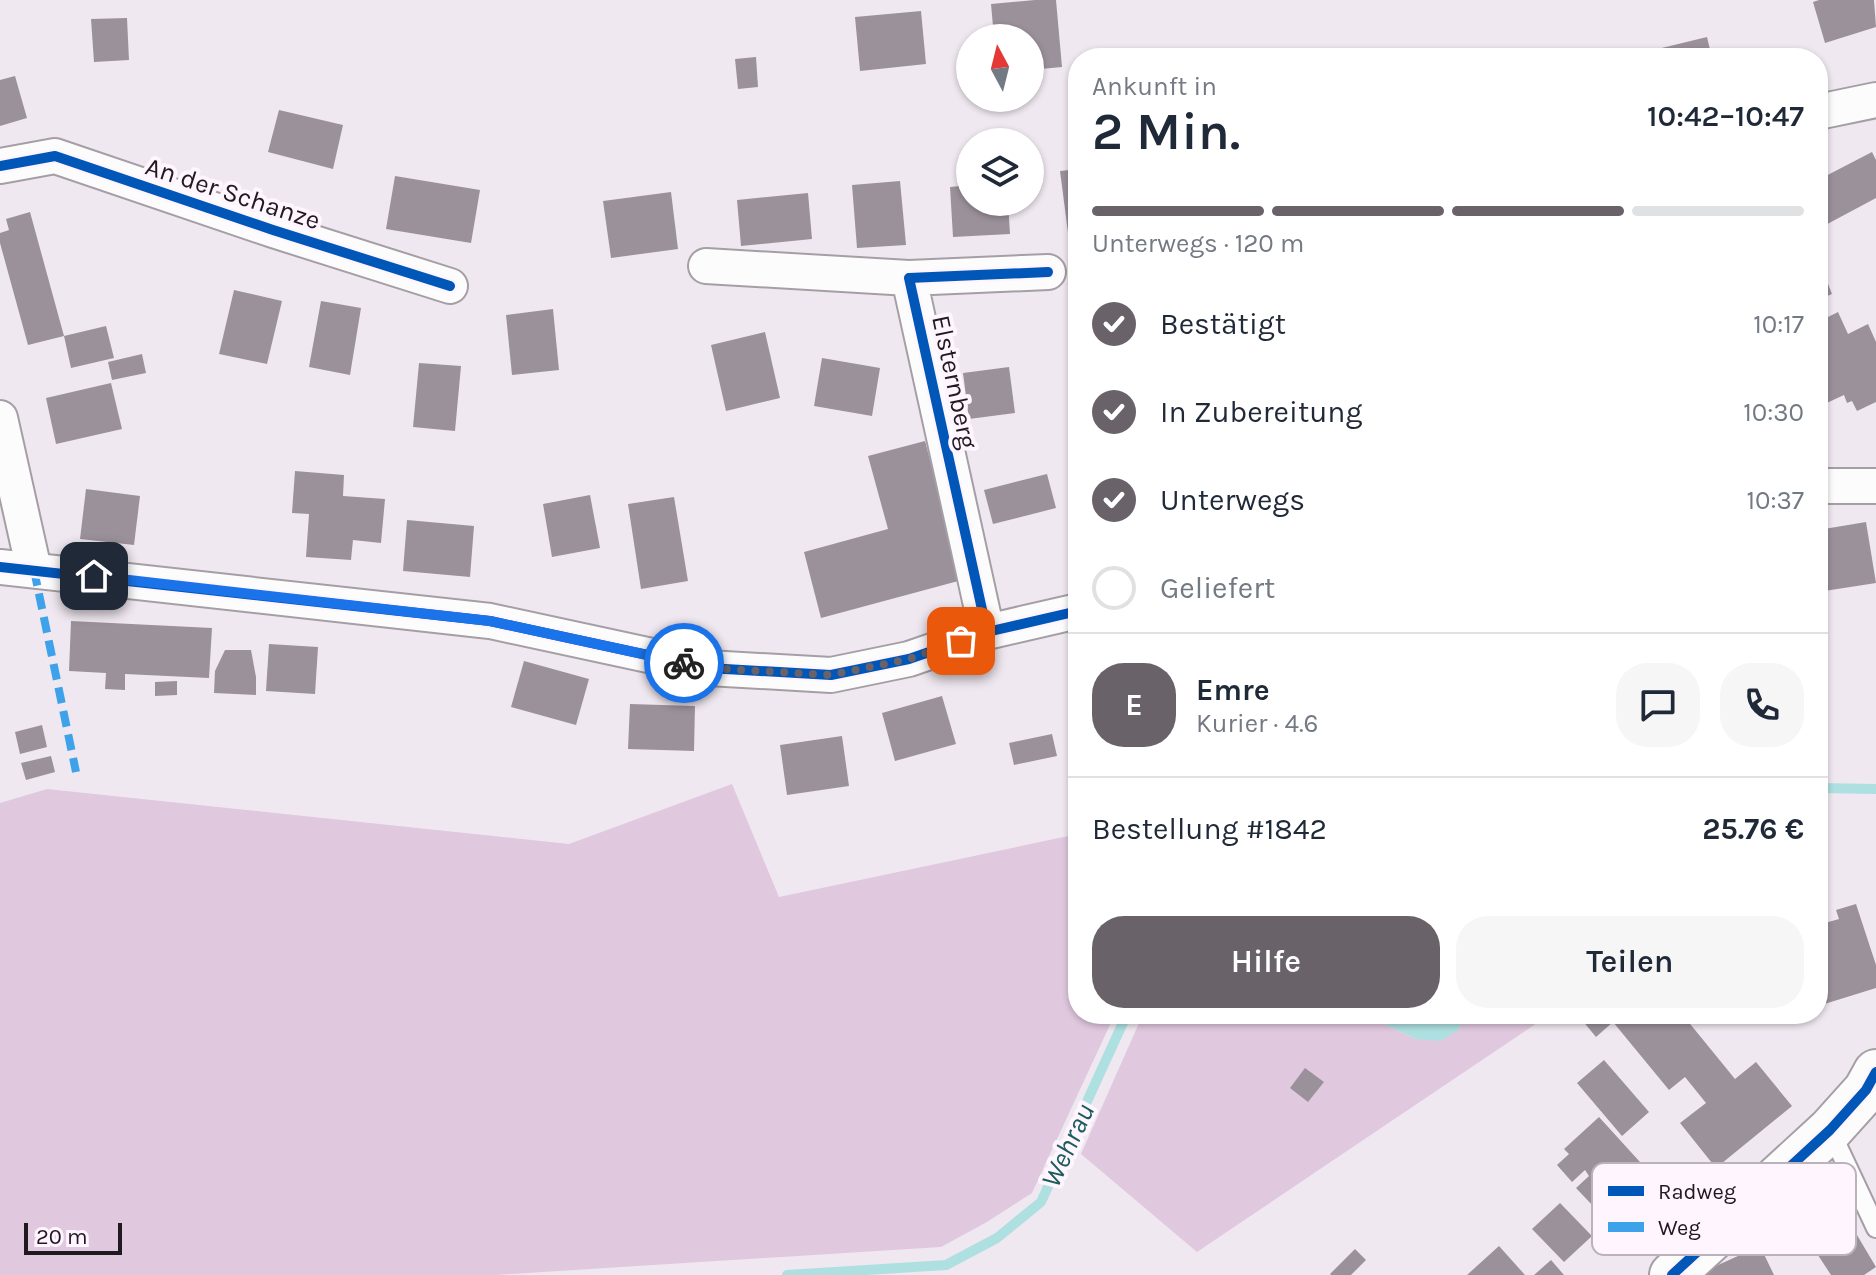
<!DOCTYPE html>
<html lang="de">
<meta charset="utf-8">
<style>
body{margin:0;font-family:Karla,sans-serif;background:#f6f6f7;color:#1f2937;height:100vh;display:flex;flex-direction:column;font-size:30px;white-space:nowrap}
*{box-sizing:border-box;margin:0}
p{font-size:26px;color:#747a83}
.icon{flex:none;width:44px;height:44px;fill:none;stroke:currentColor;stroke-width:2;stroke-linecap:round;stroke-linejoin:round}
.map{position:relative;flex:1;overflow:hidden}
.sheet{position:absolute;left:1068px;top:48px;width:760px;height:976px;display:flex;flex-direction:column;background:#fff;border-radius:32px;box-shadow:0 2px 6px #0004}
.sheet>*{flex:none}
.needle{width:52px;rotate:353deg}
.fabs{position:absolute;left:956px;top:24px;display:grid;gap:16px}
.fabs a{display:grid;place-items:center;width:88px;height:88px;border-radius:50%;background:#fff;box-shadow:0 2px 6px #0004;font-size:40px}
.scale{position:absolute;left:24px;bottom:20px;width:98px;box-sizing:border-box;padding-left:8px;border:4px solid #201a20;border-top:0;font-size:22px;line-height:28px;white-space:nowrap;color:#201a20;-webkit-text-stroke:6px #fef5fe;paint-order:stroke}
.pin{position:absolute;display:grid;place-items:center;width:68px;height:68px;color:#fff;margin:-34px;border-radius:16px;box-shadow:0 4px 12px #0006}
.courier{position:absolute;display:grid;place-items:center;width:80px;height:80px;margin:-40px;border:6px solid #1a73e8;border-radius:50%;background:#fff;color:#222;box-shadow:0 2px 10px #0007}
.summary em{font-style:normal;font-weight:600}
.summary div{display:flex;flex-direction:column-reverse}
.summary{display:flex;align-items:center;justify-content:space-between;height:136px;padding:0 24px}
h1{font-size:52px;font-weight:600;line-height:60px}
.bar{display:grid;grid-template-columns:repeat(4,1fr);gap:12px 8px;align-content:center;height:96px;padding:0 24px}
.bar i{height:10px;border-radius:6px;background:#e0e1e3}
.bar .selected{background:#696269}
.bar p{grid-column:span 4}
.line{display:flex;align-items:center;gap:20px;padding:0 24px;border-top:2px solid #e0e1e3}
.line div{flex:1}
.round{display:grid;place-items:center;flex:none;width:84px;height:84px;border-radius:32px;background:#f6f6f7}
ol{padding:0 24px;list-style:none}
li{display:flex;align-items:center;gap:24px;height:88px}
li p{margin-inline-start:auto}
li .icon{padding:8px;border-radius:50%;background:#696269;color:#fff;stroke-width:4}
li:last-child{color:#747a83}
li i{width:44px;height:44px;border:4px solid #e0e1e3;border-radius:50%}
.cta{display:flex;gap:16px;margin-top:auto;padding:16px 24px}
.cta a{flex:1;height:92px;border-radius:32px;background:#696269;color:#fff;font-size:32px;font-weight:600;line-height:92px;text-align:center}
.cta a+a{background:#f6f6f7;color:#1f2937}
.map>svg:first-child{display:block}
</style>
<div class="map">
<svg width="1876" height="1275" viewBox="0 0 1876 1275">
<rect width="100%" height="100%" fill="#f0e8f0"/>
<g fill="#e0c8df">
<polygon points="732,784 779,897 1078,834 1078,1014 1115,1014 1032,1193 987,1222 941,1247 495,1275 0,1275 0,803 47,789 569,844"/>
<polygon points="1143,1014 1363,1014 1416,1039 1459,1029 1463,1014 1544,1014 1546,1017 1197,1252 1081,1154"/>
</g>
<polygon fill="#aee0e1" points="1363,1014 1463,1014 1459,1029 1441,1041 1416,1039"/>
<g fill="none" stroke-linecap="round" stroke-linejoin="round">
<g stroke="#aee0e1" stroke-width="10">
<polyline points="1818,788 1876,789"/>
<polyline points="787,1275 946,1265 997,1238 1041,1202 1127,1014"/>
</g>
</g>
<g fill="#9b919b">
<polygon points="1035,0 1056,0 1062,67 1030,70 1030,38 994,38 991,4"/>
<polygon points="1819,0 1874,0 1876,27 1825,43 1813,2"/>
<polygon points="921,11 926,64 860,71 855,17"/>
<polygon points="127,18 129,60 94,62 91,19"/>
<polygon points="1707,37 1712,58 1634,58 1633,55"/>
<polygon points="756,57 758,87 738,89 735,59"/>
<polygon points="15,76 27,118 0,126 0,80"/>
<polygon points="279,110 343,125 333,169 268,152"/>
<polygon points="1872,152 1876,160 1876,198 1818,229 1818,180"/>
<polygon points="1078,169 1078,247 1070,248 1060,171"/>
<polygon points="395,176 480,190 471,243 386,229"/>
<polygon points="900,181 906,245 857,248 852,185"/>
<polygon points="970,185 970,202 1008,202 1010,234 953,237 950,187"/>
<polygon points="671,192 678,249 611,258 603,201"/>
<polygon points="808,193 812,239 741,246 737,200"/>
<polygon points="30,212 64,336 28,345 0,243 0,233 9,230 6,219"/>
<polygon points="1823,271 1832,294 1818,300 1818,274"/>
<polygon points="234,290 282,301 267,364 219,354"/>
<polygon points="321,301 361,308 350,375 309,367"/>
<polygon points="553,309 559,370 512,375 506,315"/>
<polygon points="1838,312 1848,334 1868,324 1876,342 1876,402 1857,411 1852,401 1847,403 1844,395 1818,407 1818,322"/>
<polygon points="106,326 114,358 71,368 64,336"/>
<polygon points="765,332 780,398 726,411 711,345"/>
<polygon points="142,354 146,373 112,380 108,362"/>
<polygon points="822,358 880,368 872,416 814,406"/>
<polygon points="419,363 461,366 455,431 413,427"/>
<polygon points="1009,367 1015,413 969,419 963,373"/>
<polygon points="111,383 122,429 56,444 46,398"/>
<polygon points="925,441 962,580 821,618 804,552 888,529 868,456"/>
<polygon points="295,471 344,475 343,496 385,499 381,543 353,540 351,560 306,557 309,514 292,513"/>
<polygon points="1047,474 1056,508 993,524 984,490"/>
<polygon points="86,489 140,496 134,545 80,539"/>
<polygon points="590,495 600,548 552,557 543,504"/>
<polygon points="674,497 688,581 641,589 628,504"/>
<polygon points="407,520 474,526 470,577 403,571"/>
<polygon points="1866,522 1876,583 1818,592 1818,530"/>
<polygon points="71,621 212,628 209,678 125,674 125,690 105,689 106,673 69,671"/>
<polygon points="269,644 318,647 315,694 266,691"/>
<polygon points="225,650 251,650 256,677 256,695 214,693 215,671"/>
<polygon points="524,661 589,679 576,725 511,707"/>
<polygon points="177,681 177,695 155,696 155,682"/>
<polygon points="942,696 956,744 895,761 882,713"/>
<polygon points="630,704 695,706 694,751 628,749"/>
<polygon points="42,725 47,747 20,754 15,732"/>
<polygon points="1052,734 1057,756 1014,765 1009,743"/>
<polygon points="842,736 849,786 787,795 780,745"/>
<polygon points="51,756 55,772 26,780 21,763"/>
<polygon points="1856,904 1876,965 1876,988 1818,1006 1818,925 1839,919 1836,910"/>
<polygon points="1577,1014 1682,1014 1735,1079 1756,1062 1792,1106 1716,1168 1680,1123 1706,1103 1685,1077 1669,1090 1613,1022 1596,1037"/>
<polygon points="1604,1060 1649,1112 1622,1136 1577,1083"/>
<polygon points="1305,1068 1324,1082 1308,1102 1290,1088"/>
<polygon points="1599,1117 1681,1207 1631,1253 1599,1218 1615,1204 1608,1195 1594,1207 1576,1188 1589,1176 1585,1170 1572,1182 1557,1165 1569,1154 1564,1149"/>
<polygon points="1560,1203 1592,1236 1564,1262 1532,1229"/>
<polygon points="1848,1220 1876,1267 1864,1275 1831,1275 1810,1243"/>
<polygon points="1499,1246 1525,1275 1467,1275"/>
<polygon points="1760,1246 1774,1275 1696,1275"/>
<polygon points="1355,1249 1366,1260 1351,1275 1331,1275 1330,1274"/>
<polygon points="1551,1260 1564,1275 1534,1275"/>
</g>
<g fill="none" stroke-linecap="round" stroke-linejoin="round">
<g stroke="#a59fa5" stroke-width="22">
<polyline id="lane" points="1830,1130 1876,1228"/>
</g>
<g stroke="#a59fa5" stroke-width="38">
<g id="street">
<polyline points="1818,112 1876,100"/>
<polyline points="0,166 55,156 273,230 450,286"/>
<polyline points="706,266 909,278"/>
<polyline points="0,418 34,570"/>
<polyline points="1818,486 1876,486"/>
<polyline points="0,567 490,621 708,668 831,675 909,659 987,632 1078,611"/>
<polyline points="987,632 909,278 1048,272"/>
</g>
</g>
<g stroke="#a59fa5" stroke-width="48">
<polyline id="secondary" points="1672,1275 1830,1130 1866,1090 1876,1072"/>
</g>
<use href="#lane" stroke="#fdfcfd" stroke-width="18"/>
<use href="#street" stroke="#fdfcfd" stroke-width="34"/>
<use href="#secondary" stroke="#fdfcfd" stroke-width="44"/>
<polyline stroke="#3da2ea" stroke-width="8" stroke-dasharray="16 8" stroke-linecap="butt" points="34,570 76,772"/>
<g stroke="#fef5fe" stroke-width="15">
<g id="cycleway">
<polyline points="0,166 55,156 273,230 450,286"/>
<polyline points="0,567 490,621 708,668 831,675 909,659 987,632 1078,611"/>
<polyline points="987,632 909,278 1048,272"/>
<polyline points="1672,1275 1830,1130 1866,1090 1876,1072"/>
</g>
</g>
<use href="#cycleway" stroke="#0057b8" stroke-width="10"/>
</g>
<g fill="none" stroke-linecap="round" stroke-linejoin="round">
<polyline stroke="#696269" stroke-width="8" stroke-dasharray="0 14.4" points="684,663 708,668 831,675 909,659 961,641"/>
<polyline stroke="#1a73e8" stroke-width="10" points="94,576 490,621 684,663"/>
</g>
<g text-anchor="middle" stroke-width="8" stroke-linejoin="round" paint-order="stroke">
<g font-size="26" fill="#201a20" stroke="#fef5fe">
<text transform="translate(233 193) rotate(18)" y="9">An der Schanze</text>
<text transform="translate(955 382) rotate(78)" y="9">Elsternberg</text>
</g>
<g font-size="28" font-style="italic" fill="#1c5c5a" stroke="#fef5fe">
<text transform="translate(1067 1145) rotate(-65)" y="10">Wehrau</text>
</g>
</g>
<rect x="1592" y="1163" width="264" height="92" rx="12" fill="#fef5fe" stroke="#bbb3bb" stroke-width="2"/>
<rect x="1608" y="1186" width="36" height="10" fill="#0057b8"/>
<rect x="1608" y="1222" width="36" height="10" fill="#3da2ea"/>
<g font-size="22" fill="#201a20">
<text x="1658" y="1199">Radweg</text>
<text x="1658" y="1235">Weg</text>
</g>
</svg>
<div class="fabs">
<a><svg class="needle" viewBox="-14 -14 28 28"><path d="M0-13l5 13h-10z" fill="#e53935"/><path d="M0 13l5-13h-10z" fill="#747a83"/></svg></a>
<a><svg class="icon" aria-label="layers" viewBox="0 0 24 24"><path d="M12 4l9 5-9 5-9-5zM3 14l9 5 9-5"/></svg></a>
</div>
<div class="scale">20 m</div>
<div class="pin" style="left:961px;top:641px;background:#ea580c"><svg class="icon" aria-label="bag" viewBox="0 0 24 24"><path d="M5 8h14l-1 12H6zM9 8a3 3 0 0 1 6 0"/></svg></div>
<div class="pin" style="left:94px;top:576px;background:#1f2937"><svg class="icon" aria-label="home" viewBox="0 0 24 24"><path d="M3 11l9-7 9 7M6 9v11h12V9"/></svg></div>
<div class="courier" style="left:684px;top:663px"><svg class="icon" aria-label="bike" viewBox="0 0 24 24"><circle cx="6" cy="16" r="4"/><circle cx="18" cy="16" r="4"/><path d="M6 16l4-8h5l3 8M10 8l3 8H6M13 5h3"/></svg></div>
<section class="sheet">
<div class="summary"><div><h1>2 Min.</h1><p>Ankunft in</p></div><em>10:42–10:47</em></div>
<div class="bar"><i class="selected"></i><i class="selected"></i><i class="selected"></i><i></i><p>Unterwegs · 120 m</p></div>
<ol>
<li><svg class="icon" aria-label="check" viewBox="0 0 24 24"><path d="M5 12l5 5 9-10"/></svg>Bestätigt<p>10:17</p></li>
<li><svg class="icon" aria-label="check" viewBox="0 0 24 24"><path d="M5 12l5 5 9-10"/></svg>In Zubereitung<p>10:30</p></li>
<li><svg class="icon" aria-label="check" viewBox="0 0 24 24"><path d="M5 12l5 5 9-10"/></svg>Unterwegs<p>10:37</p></li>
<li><i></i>Geliefert</li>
</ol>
<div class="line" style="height:144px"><b class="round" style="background:#696269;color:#fff">E</b><div><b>Emre</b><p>Kurier · 4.6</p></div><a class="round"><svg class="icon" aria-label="chat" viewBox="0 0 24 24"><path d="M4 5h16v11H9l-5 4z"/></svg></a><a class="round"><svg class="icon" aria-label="phone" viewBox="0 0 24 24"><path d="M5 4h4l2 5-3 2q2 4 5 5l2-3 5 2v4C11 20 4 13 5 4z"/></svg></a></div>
<div class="line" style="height:104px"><div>Bestellung #1842</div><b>25.76 €</b></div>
<div class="cta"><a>Hilfe</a><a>Teilen</a></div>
</section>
</div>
